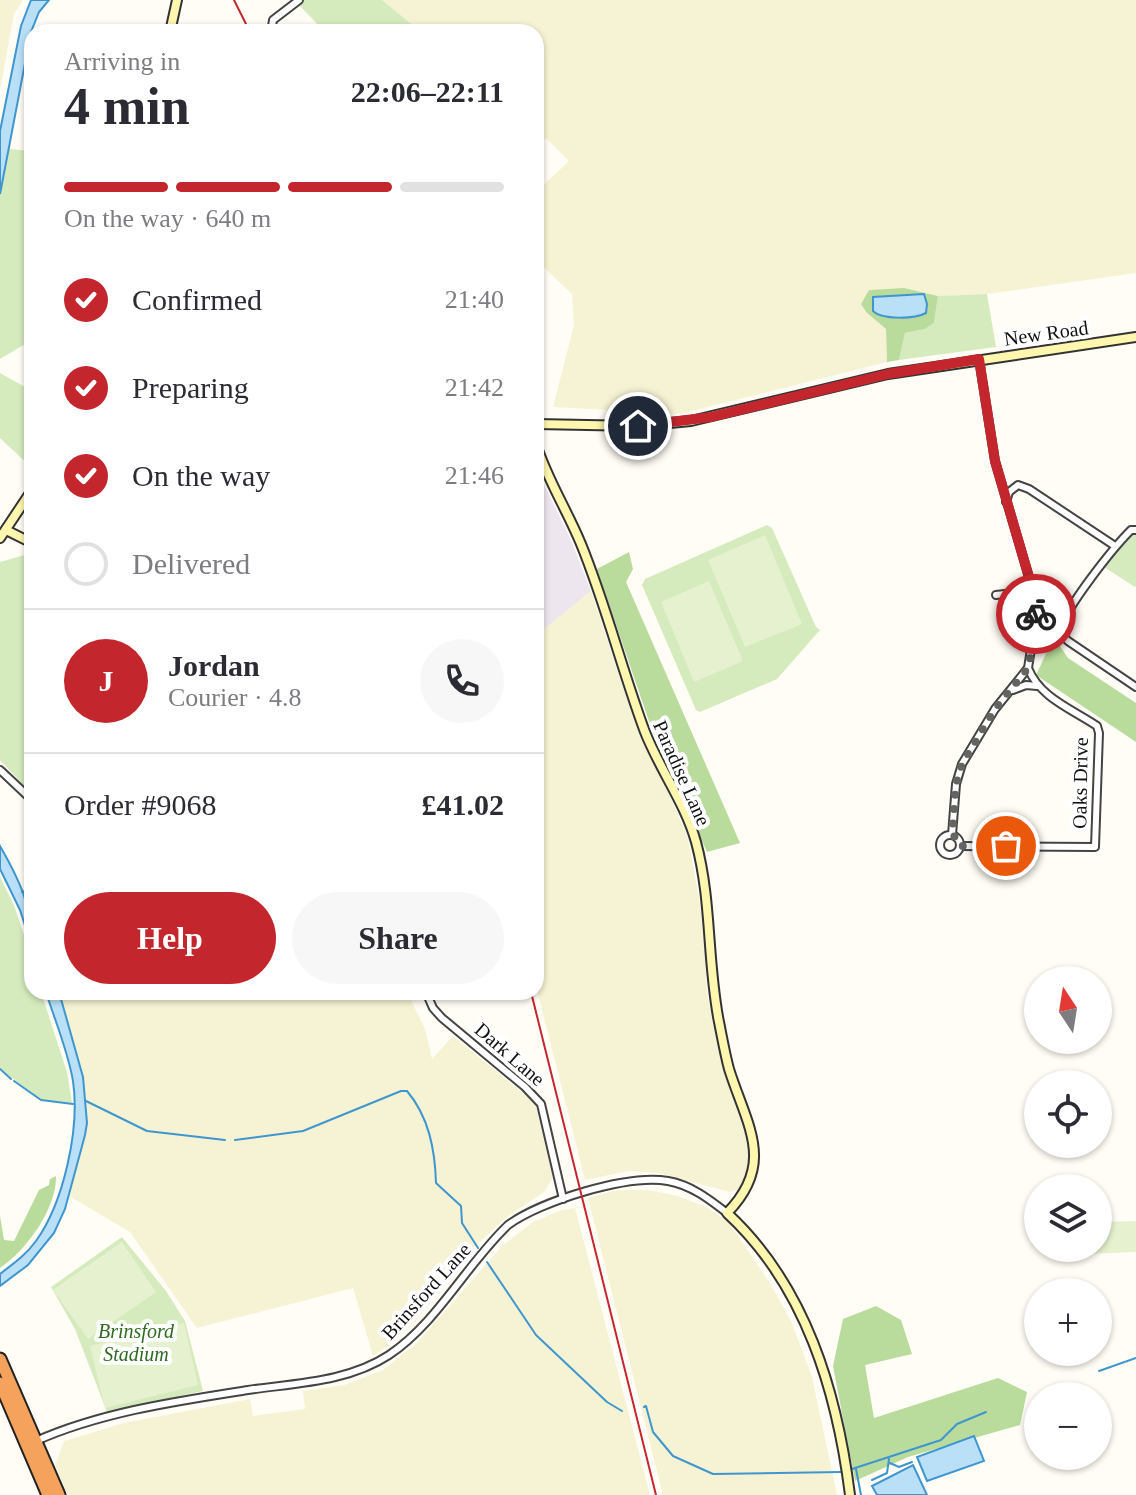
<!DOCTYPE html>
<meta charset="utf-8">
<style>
body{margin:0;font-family:Georgia,serif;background:#f7f7f7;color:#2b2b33;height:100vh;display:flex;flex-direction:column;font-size:30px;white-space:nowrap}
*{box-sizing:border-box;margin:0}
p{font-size:26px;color:#7c7c81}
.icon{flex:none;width:44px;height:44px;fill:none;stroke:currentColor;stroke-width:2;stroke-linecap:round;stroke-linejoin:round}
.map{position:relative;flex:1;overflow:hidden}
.details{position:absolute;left:24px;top:24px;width:520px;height:976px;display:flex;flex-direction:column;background:#fff;border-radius:24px;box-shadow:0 2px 6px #0004}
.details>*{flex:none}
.needle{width:52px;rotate:348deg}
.fabs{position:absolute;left:1024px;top:966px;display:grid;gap:16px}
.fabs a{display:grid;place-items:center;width:88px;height:88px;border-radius:50%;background:#fff;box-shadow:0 2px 6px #0004;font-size:40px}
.pin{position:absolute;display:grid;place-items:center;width:68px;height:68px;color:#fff;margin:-34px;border:4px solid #fff;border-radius:50%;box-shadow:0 2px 8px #0007}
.courier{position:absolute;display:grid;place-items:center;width:80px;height:80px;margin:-40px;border:6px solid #c4262e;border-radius:50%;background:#fff;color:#222;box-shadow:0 2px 10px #0007}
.summary em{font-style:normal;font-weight:600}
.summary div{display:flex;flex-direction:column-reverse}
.summary{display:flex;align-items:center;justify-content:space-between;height:136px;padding:0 40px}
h1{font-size:52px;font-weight:600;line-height:60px}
.bar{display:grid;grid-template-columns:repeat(4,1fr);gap:12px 8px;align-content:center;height:96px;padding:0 40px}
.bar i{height:10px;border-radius:6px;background:#e1e1e2}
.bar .active{background:#c4262e}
.bar p{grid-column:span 4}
.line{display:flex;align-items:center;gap:20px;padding:0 40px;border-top:2px solid #e1e1e2}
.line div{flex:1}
.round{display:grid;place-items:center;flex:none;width:84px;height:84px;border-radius:42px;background:#f7f7f7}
ol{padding:0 40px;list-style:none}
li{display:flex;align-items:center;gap:24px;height:88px}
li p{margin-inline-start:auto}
li .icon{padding:8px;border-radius:50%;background:#c4262e;color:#fff;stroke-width:4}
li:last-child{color:#7c7c81}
li i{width:44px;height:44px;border:4px solid #e1e1e2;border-radius:50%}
.button{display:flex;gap:16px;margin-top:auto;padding:16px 40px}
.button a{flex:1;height:92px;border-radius:48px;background:#c4262e;color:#fff;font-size:32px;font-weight:600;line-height:92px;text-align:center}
.button a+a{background:#f7f7f7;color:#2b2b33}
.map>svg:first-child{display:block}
</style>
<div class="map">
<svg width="1136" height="1495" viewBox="0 0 1136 1495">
<rect width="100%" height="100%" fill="#fffdf5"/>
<polygon fill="#eee6ef" points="536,468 571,540 591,591 536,636"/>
<g fill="#f6f3d4">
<polygon points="0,0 23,0 14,14 0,90"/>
<polygon points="382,0 1136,0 1136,273 987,294 938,296 904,288 867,313 886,329 887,362 680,414 553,407 574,325 572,294 536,260 536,192 569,161 546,138 536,147 536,32 421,32"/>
<polygon points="591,591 624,691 688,838 704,925 707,992 716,1040 723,1069 747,1139 750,1158 746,1180 741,1189 730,1192 658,1173 629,1171 585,1180 536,986 536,636"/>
<polygon points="59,992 407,992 425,1029 432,1059 453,1036 535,1103 553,1178 544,1192 508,1216 475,1246 415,1322 394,1342 373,1356 353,1288 197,1328 130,1232 69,1196 86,1132 87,1115 82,1069"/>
<polygon points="618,1190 648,1190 678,1196 708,1208 728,1221 771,1285 792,1323 812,1377 837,1495 663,1495 588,1198"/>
<polygon points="575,1208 650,1495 68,1495 55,1465 64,1441 124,1423 250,1399 253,1416 305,1409 303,1391 344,1385 383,1370 417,1343 503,1245 533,1222 562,1210"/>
</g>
<g fill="#d5ebbd">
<polygon points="304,0 382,0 421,32 325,32 299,5"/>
<polygon points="9,149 32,151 32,340 0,359 0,194"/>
<polygon points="987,294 996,347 899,360 905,333 925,329 934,323 938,296"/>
<polygon points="0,373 32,391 32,468 0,438"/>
<polygon points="767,525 772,528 816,627 820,630 777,679 700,712 696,710 642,585 645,579"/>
<polygon points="1136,530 1136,586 1135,587 1101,565 1115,546"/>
<polygon points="32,553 32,794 0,760 0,562"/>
<polygon points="0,877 14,905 31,957 32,992 41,992 67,1072 72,1103 41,1100 0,1069"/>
<polygon points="122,1237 166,1291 185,1321 203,1391 107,1412 75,1329 51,1287"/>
</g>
<g fill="#b9dc9c">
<polygon points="904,288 938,296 934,323 925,329 905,333 899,360 887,362 886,329 867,313 861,304 869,290"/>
<polygon points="629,552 633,569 626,582 740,843 707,852 652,730 597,569"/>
<polygon points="1054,637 1068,658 1136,703 1136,742 1036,675"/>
<path d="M56,1176C57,1208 26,1251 0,1268V1216L4,1240L14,1241L39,1190L49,1185L50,1179Z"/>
<polygon points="876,1306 901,1320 912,1354 865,1365 874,1418 998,1378 1027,1392 1020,1425 908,1457 855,1481 833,1366 843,1319"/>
</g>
<g fill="#e6f2cf">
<polygon points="765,535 802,624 745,647 708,560"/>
<polygon points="709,581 743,661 694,682 661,602"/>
<polygon points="1136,1221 1136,1252 1082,1254 1082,1248 1098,1248 1098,1222"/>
<polygon points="122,1242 156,1292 88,1339 53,1290"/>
<polygon points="184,1323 198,1385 105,1408 90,1346"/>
</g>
<g fill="#b9e0f7" stroke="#3f96cf" stroke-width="2">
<polygon points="31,0 49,0 39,12 31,32 0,194 0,131 21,26"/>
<path d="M924,294L927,304L926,313C915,319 882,320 873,311V297Z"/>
<path d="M0,846C20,881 32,906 32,947L20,910L0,869Z"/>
<path d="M46,992H59L61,999L83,1077L87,1123L85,1135L65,1209L54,1233L28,1265L0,1286V1274C13,1264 26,1255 36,1241C64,1202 80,1128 73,1081C68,1051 55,1021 46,992Z"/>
<polygon points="974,1436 984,1461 927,1481 917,1457"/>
<polygon points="913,1465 927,1495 877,1495 872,1486"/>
</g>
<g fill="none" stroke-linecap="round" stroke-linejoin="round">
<g stroke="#3f96cf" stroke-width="2">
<polyline points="22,892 32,889"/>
<polyline points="0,1069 11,1079"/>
<polyline points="14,1081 41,1100 73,1104"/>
<polyline points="86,1101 147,1131 225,1140"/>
<path d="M235,1140L303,1131L401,1091H407C429,1117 435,1150 436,1183L461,1206L462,1223L478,1248"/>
<polyline points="487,1262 536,1335 607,1402 622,1411"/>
<polyline points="1099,1371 1136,1358"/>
<polyline points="644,1407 646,1406 653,1432 673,1456 713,1474 841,1472"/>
<polyline points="890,1463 899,1467 912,1462"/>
<polyline points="852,1469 941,1440 957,1424 986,1412"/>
<polyline points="856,1469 861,1495"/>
<polyline points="872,1480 887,1473 889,1459"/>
</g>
<g stroke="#444" stroke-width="10">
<g id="street">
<polyline points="271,32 273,20 299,0"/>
<polyline points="1006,502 1009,492 1018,485 1029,489 1115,546"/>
<path d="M1136,530H1131C1113,548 1065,608 1059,632L1068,641L1136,687"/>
<polyline points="996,595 1033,591"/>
<polyline points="1013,690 1026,685 1037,686"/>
<polyline points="0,770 32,800"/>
<polyline points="952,835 956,784 962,764 995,709 1028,668 1036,618 1033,591 995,461 979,359"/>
<circle cx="950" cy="845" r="10"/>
<path d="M960,846L1095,847L1099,733L1097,726C1072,709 1040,698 1028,668"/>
<polyline points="426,992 433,1008 442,1018 525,1087 541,1104 563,1199"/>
<path d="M36,1441C101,1412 178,1401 248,1390C296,1383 348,1382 389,1355C437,1323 466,1265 508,1225C541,1201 627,1174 668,1181C691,1185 709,1199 727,1213"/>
</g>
</g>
<g stroke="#333" stroke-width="12">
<g id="secondary">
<polyline points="170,32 177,0"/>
<polyline points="536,424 638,426 691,421 888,374 1136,337"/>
<path d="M536,444C547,479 567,510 581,544C606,605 622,670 645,732C660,770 685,803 696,842C712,901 707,962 719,1022C722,1037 725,1054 729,1069C747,1126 776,1163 727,1213C806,1286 837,1392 850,1495"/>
<polyline points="6,530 32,543"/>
<polyline points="0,538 32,490"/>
</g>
</g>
<g stroke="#222" stroke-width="15">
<g id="highway">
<polyline points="0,1359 59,1495"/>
<polyline points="0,1383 48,1495"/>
</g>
</g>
<use href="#street" stroke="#fff" stroke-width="6"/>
<use href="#secondary" stroke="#fff6b0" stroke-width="8"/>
<use href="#highway" stroke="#f5a25d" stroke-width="11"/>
<g stroke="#c4262e" stroke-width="2">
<polyline points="234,0 250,32"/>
<polyline points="531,992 656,1495"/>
</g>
</g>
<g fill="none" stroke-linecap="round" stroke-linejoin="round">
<polyline stroke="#646461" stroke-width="8" stroke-dasharray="0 14.4" points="1006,846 960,846 957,838 952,835 956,784 962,764 995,709 1028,668 1033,644 1036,614"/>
<polyline stroke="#c4262e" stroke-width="10" points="638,426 711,417 888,374 979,359 995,461 1033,591 1036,614"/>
</g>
<g text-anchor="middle" stroke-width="8" stroke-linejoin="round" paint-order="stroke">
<g font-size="20" fill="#111" stroke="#fff">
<text transform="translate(1046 333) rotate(-8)" y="7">New Road</text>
<text transform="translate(682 773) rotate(66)" y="7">Paradise Lane</text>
<text transform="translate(1080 783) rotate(-89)" y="7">Oaks Drive</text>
<text transform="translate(510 1054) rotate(41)" y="7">Dark Lane</text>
<text transform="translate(426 1291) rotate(-48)" y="7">Brinsford Lane</text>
</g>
<g font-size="20" font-style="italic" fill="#2f6b1f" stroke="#fff">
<text x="136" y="1338">Brinsford<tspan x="136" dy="23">Stadium</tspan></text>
</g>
</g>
</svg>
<div class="fabs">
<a><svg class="needle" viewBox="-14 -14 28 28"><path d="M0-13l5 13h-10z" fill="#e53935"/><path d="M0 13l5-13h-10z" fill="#7c7c81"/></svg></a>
<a><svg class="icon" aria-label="locate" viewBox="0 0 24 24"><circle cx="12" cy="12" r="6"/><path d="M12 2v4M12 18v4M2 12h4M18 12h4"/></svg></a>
<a><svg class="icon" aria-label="layers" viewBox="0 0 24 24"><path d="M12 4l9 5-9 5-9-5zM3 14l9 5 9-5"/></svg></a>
<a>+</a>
<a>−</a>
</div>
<div class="pin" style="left:1006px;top:846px;background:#ea580c"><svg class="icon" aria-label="bag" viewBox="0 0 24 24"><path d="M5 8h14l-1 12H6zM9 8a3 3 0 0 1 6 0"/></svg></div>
<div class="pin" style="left:638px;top:426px;background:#1f2937"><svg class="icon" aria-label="home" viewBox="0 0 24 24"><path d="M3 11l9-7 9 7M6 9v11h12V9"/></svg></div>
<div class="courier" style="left:1036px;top:614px"><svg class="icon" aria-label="bike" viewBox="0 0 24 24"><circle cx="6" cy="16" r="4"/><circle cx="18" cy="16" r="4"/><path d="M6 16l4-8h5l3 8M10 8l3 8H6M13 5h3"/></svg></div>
<section class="details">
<div class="summary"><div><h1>4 min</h1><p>Arriving in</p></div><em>22:06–22:11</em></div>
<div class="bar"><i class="active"></i><i class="active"></i><i class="active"></i><i></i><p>On the way · 640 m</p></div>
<ol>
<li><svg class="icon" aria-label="check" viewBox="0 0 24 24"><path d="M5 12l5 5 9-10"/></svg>Confirmed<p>21:40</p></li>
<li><svg class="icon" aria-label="check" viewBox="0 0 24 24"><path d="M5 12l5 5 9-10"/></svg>Preparing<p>21:42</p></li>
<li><svg class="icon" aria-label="check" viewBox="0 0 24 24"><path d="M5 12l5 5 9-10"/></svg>On the way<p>21:46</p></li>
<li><i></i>Delivered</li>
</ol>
<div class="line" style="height:144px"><b class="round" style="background:#c4262e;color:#fff">J</b><div><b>Jordan</b><p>Courier · 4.8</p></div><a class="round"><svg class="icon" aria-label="phone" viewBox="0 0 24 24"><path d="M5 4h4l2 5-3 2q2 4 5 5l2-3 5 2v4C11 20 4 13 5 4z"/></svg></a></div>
<div class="line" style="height:104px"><div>Order #9068</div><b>£41.02</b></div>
<div class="button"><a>Help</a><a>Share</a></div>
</section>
</div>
